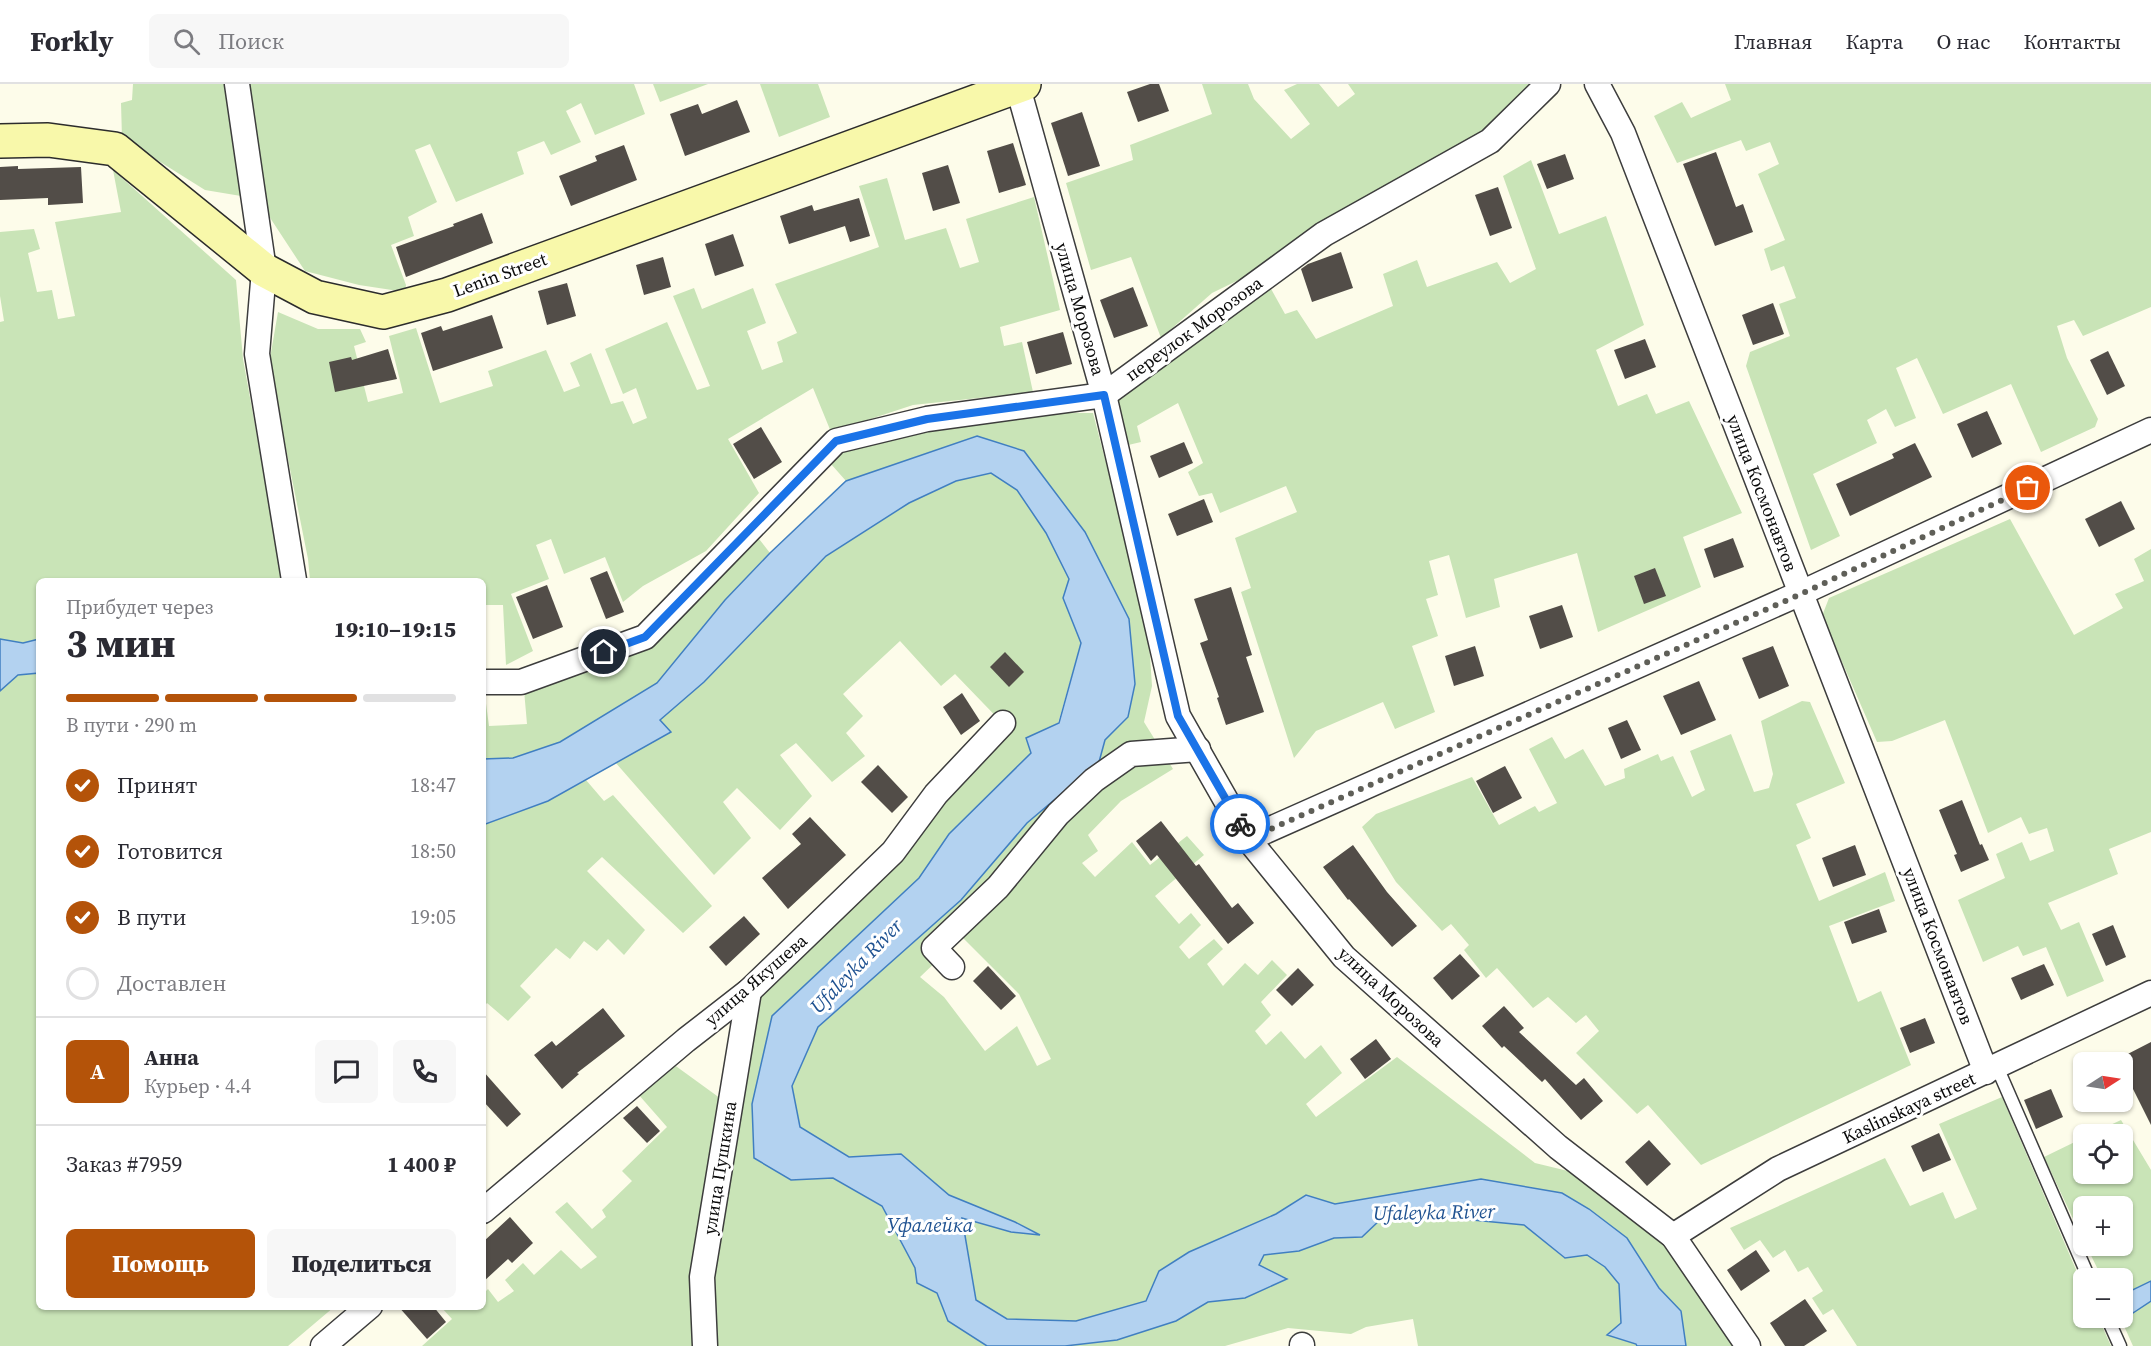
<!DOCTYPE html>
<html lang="ru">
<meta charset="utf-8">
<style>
body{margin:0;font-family:"Source Serif 4",serif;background:#f7f7f7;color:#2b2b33;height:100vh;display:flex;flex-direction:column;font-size:22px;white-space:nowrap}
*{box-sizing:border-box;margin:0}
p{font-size:20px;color:#7c7c81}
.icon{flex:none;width:33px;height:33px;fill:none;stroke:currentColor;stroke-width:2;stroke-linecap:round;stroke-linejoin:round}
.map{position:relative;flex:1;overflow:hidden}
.sheet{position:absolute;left:36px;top:494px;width:450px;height:732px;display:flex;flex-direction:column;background:#fff;border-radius:9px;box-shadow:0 2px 4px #0004}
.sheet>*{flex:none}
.needle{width:39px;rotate:78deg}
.tools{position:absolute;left:2073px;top:968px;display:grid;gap:12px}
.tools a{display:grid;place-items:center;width:60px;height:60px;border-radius:9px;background:#fff;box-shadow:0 2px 4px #0004;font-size:30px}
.pin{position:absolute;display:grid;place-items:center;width:51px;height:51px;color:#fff;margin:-26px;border:3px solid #fff;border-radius:50%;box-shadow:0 2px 6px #0007}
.courier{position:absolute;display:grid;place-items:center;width:60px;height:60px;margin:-30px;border:4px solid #1a73e8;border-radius:50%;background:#fff;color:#222;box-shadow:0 2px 8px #0007}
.overview em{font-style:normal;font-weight:800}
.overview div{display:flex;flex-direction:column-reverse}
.overview{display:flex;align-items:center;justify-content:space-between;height:102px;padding:0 30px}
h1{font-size:39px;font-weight:800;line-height:45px}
.bar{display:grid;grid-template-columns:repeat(4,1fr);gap:9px 6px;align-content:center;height:72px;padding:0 30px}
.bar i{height:8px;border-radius:4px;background:#e1e1e2}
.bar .on{background:#b45309}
.bar p{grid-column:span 4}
.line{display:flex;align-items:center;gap:15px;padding:0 30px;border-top:2px solid #e1e1e2}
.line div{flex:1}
.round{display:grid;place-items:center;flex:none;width:63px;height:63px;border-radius:9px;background:#f7f7f7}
ol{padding:0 30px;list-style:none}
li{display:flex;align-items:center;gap:18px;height:66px}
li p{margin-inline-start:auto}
li .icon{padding:6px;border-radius:50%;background:#b45309;color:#fff;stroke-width:4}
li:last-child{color:#7c7c81}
li i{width:33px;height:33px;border:3px solid #e1e1e2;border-radius:50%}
.action{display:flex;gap:12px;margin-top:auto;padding:12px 30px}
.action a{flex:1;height:69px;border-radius:9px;background:#b45309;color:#fff;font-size:24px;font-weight:800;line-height:69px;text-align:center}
.action a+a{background:#f7f7f7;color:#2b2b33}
header{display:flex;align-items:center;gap:36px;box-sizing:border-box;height:84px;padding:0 30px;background:#fff;border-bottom:2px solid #e1e1e2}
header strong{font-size:28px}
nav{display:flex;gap:33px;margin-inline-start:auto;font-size:21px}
.search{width:420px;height:54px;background:#f7f7f7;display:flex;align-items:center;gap:15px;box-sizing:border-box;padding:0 21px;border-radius:9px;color:#7c7c81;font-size:22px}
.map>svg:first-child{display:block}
</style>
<header>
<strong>Forkly</strong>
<div class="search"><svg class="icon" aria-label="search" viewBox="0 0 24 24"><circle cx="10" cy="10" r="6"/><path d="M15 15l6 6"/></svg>Поиск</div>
<nav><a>Главная</a><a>Карта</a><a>О нас</a><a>Контакты</a></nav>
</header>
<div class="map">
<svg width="2151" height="1262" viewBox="0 0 2151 1262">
<rect width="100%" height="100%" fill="#fdfcea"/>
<g fill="#c9e4b7" fill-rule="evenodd">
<polygon points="133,0 226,0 241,112 205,106 122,54 121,19 132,16"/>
<polygon points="246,0 634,0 645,30 595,51 581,19 566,27 581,58 551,71 544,57 517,68 524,90 456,118 430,60 415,66 437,118 408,133 414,152 391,161 406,201 405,208 359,201 305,187 261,120"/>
<polygon points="653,0 708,0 660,18"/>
<polygon points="760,0 818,0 830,33 779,53"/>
<polygon points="1202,0 1248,0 1254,15 1291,55 1310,40 1284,6 1297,0 1319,0 1338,23 1355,10 1348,0 1538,0 1482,51 1255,188 1212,209 1161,254 1131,173 1091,186 1066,99 1133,76 1130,61 1212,30"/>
<polygon points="1725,0 2151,0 2151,223 2083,252 2074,236 2057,242 2067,274 2098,335 2095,343 2041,368 2011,300 1943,330 1917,274 1896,284 1916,334 1895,343 1886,325 1867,336 1877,359 1813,390 1840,452 1811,466 1746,282 1750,268 1790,252 1779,220 1796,214 1784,182 1771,187 1764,165 1785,156 1758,90 1779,80 1770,58 1746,67 1741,56 1677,79 1654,32 1682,18 1691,34 1731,16"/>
<polygon points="1531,76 1559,150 1606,132 1644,241 1596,266 1618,322 1647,310 1656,330 1689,317 1742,429 1683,453 1701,503 1598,548 1577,469 1494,495 1500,523 1466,534 1449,471 1429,477 1438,511 1426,515 1438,552 1412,562 1435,628 1395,645 1383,618 1316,647 1294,674 1241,508 1251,504 1235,454 1297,428 1286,402 1220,429 1212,409 1199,412 1188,388 1203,379 1178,319 1137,342 1141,358 1124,362 1113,317 1270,203 1285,230 1297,226 1316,255 1393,222 1383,190 1417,176 1427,203 1497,178 1510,199 1536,185 1503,92"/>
<polygon points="113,86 236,196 243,275 283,496 39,496 39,555 23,559 0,555 0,238 4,237 0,212 0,148 34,145 40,165 28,169 37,208 52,206 58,235 75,232 55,138 121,128"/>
<polygon points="887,94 905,156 946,144 960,184 979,178 966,135 1034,113 1060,226 1000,243 1004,262 1022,258 1033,308 913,321 831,348 813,304 728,355 759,409 706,467 643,502 623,518 605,473 564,490 551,455 536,461 549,495 511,510 533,567 506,581 503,521 483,521 483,496 310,496 308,475 269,280 278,228 318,245 360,245 366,258 354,262 368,318 403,309 389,252 416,244 440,319 493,302 488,287 546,266 564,308 580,302 570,279 591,269 611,320 623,317 633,340 647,334 636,304 623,310 605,265 667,238 697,306 710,302 673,212 694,204 702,225 753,204 766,239 747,247 762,286 783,278 777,258 797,249 775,200 879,163 859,102"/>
<path d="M1057,329H1093L1148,541L1152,602L1144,638L1173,685L1121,717L1088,751L1098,767L1082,779L1095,793L1132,758L1150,781L1187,752L1204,771L1155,812L1179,840L1191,829L1201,841L1179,863L1189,875L1214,855L1223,865L1207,880L1223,902L1245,879L1258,891L1272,876L1287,891L1261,918L1271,931L1255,947L1266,961L1281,947L1305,975L1321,961L1342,989L1306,1020L1316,1033L1397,973L1535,1079L1568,1087L1666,1156L1740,1262H1686L1681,1227L1659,1204L1627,1154L1481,1095L1335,1120L1306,1111L1276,1130L1189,1168L1159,1187L1146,1217L1076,1237L1007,1235L976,1216L962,1133L1011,1148L1015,1138L949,1111L901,1070L849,1073L800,1043L792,1002L818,943L961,816L1027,739L1099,678L1105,656L1128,633L1135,600L1129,535L1085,448L977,352L846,397L831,380L846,364L957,341ZM962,853L1019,910L1051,975L1037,982L1017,942L985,967L944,913L920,893Z"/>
<polygon points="991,389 1017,406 1046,449 1069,495 1063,514 1081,559 1058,639 1027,654 1031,669 949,750 919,794 772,932 752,1020 791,1096 833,1094 882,1122 915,1184 918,1199 937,1209 948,1237 987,1262 714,1262 710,1190 758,911 1011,648 955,590 941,602 900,557 843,610 863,632 846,649 865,672 832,698 796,659 780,671 812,712 780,746 737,704 723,718 751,754 714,791 615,678 671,648 659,636 704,598 826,472 909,419 956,397"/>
<polygon points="2010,435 2074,551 2123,524 2115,510 2144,497 2134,475 2151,465 2151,748 2109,765 2118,790 2048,819 2061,846 2079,838 2104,897 2067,913 2046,863 2023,872 2018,862 1983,878 1958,816 2005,794 1996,770 2022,758 2030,777 2054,767 2047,744 2029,750 2021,733 1988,749 1945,636 1892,657 1877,658 1822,532 1829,514"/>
<polygon points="756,451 770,469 725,516 657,599 560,658 513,674 483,675 483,612 485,612 489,642 527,640 524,606 649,561"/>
<polygon points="39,589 39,1222 334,1223 288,1262 0,1262 0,607 18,591"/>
<polygon points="1802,617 1810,618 1845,699 1796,720 1811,754 1796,761 1819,817 1885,788 1895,817 1829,842 1858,918 1881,907 1911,981 1701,1081 1648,1021 1637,1030 1576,969 1599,947 1586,931 1576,939 1548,913 1533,924 1497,884 1486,894 1464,866 1469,861 1451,840 1442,847 1396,798 1362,743 1376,730 1472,693 1499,741 1535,722 1539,728 1557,719 1529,665 1552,653 1565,675 1583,665 1605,702 1625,694 1624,685 1658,670 1661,677 1673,672 1692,713 1705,706 1690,667 1731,650 1754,708 1769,704 1773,690 1761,637"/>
<polygon points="586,696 604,717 613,711 712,822 683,849 602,773 587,787 645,846 624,871 608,855 597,867 584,857 570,875 556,864 520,902 531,913 508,937 487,919 483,924 483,741 548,717"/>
<polygon points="673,980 724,1017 696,1262 422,1262 452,1235 441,1223 483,1222 483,1210 488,1205 498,1218 514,1207 505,1196 523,1179 534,1191 561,1166 581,1185 597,1173 555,1128 567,1118 592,1145 606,1133 602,1126 632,1097 622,1087 667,1043 638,1010"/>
<polygon points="2002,1013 2083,1202 2084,1233 2098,1233 2111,1262 1857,1262 1833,1225 1823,1231 1812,1214 1823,1207 1808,1183 1798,1188 1785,1166 1773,1174 1760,1156 1744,1166 1730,1144 1885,1074 1910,1122 1943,1108 1955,1135 1977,1125 1939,1040"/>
<polygon points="2121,1036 2151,1086 2151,1262 2133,1262 2120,1233 2122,1233 2122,1194 2102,1194 2086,1161 2122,1161 2122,1122 2084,1122 2083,1156 2044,1073 2083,1054 2084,1089 2122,1089 2122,1050 2091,1050"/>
<polygon points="1452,1134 1524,1141 1564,1174 1587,1171 1605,1183 1619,1200 1621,1239 1608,1251 1636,1260 1637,1262 1418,1262 1413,1235 1366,1243 1351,1250 1288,1244 1225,1262 1065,1262 1117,1256 1176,1237 1208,1218 1245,1214 1287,1194 1258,1181 1264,1171 1299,1167 1334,1154 1362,1153 1381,1135"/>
</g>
<g fill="#b3d2f0" stroke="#407fc1" stroke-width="1.5">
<polygon points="977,352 1024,367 1085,448 1129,535 1135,600 1128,633 1105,656 1099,678 1027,739 961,816 818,943 792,1002 800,1043 849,1073 901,1070 949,1111 1015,1138 1040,1151 1011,1148 962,1134 976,1216 1007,1235 1076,1237 1146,1217 1159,1187 1189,1168 1276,1130 1306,1111 1335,1120 1481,1095 1562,1109 1589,1125 1627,1154 1659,1204 1681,1227 1686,1262 1637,1262 1636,1260 1607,1251 1621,1239 1619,1200 1605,1183 1587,1171 1565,1174 1524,1141 1452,1134 1381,1135 1362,1153 1334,1154 1299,1167 1264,1171 1259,1181 1287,1195 1245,1214 1208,1218 1176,1237 1117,1256 1065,1262 987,1262 948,1237 937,1209 917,1199 915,1184 882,1122 833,1094 791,1096 754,1074 752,1020 772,932 919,794 949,750 1031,669 1026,654 1059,639 1081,559 1063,514 1069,495 1046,449 1017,406 991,389 956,397 909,419 826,472 704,598 660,636 671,648 548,717 483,741 483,675 513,674 560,658 657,599 725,516 770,469 846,397"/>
<polygon points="0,555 23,559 39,555 39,589 18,591 0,607"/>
<polygon points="2151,1197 2151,1217 2133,1229 2124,1210"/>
</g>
<g fill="#524d48">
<polygon points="1150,0 1159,0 1169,27 1138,38 1127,8"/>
<polygon points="737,16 750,48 685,72 670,30 698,20 702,30"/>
<polygon points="1082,28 1100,82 1068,92 1051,39"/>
<polygon points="1013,59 1026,101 999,109 987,67"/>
<polygon points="624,61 637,96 571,122 559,92 597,77 595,72"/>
<polygon points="1716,68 1736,123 1743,120 1753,148 1715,162 1683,80"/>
<polygon points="1565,70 1574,95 1547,105 1537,80"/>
<polygon points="948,81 960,119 933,127 922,89"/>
<polygon points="18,82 18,85 81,83 83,119 48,121 48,114 0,116 0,83"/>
<polygon points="1498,103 1512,144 1490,152 1475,111"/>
<polygon points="859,114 870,152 850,158 845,142 789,160 780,132 812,121 814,127"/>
<polygon points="482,129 493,159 406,193 396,163 454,142 453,140"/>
<polygon points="733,150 744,182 715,192 705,160"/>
<polygon points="1341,168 1353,204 1312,218 1301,185 1308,180"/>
<polygon points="663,173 671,203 644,211 636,181"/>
<polygon points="567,199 576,232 547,241 538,207"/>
<polygon points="1133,203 1148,242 1114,254 1100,216"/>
<polygon points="1773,219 1784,250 1753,261 1742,231"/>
<polygon points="492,231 503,264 433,287 421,249 441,242 443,247"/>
<polygon points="1063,248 1072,280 1036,290 1027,258"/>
<polygon points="1645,255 1656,283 1625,295 1614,266"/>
<polygon points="388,265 397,295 335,308 329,278 351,273 352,276"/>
<polygon points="2108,267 2125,302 2107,311 2090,276"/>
<polygon points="1987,327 2002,360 1972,374 1957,340"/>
<polygon points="761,343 782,378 754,395 733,360"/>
<polygon points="1184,358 1193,379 1159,394 1150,372"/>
<polygon points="1915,359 1932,393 1850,432 1836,400 1894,374 1892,370"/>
<polygon points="1204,415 1213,438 1177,452 1168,430"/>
<polygon points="2121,417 2135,445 2099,463 2085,435"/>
<polygon points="1733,454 1744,483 1714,494 1704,465"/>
<polygon points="1655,484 1666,512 1644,520 1634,492"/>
<polygon points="607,487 624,528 606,535 590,494"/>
<polygon points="547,501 563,543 533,555 516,513"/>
<polygon points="1231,503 1252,571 1246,573 1264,628 1226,641 1217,614 1219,613 1200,559 1208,556 1194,515"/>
<polygon points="1562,521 1573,553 1540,565 1529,532"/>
<polygon points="1475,562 1484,592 1454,602 1445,572"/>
<polygon points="1773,562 1789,602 1759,615 1742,574"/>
<polygon points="1005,568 1024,588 1009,603 990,583"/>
<polygon points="1699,597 1716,636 1681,651 1663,612"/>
<polygon points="962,609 980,637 961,651 943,623"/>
<polygon points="1627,636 1641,666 1621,675 1608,644"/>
<polygon points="878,681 908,713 892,729 861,698"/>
<polygon points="1505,682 1522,714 1493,729 1476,697"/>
<polygon points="1962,716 1980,761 1982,760 1989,776 1961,788 1954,771 1957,770 1939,726"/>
<polygon points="810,733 846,771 788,825 762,794 801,760 792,750"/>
<polygon points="1161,737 1196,782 1199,780 1232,824 1238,819 1254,839 1228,860 1157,771 1151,777 1136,757"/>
<polygon points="1353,761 1387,808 1417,842 1392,863 1349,815 1348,816 1323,783"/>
<polygon points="1855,761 1866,791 1833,803 1822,774"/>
<polygon points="1879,825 1887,848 1852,860 1844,838"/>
<polygon points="744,832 760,850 726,882 709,863"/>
<polygon points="2113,841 2126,873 2106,882 2092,850"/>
<polygon points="1460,870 1480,892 1452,916 1433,894"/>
<polygon points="2044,880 2054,901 2021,916 2011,894"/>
<polygon points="988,882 1016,912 1001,926 973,897"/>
<polygon points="1298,884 1314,901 1292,922 1276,906"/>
<polygon points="1504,922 1524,944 1519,948 1576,1001 1584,994 1603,1017 1581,1036 1545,995 1542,998 1504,962 1502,964 1482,942"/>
<polygon points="603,924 625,952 577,989 579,990 562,1005 534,971 552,957 556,962"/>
<polygon points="1925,934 1935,959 1910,969 1900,944"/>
<polygon points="1376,955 1391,975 1365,995 1350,975"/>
<polygon points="2151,958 2151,1041 2122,983 2122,978 2120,978 2118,975"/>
<polygon points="483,987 521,1030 507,1043 483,1017"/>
<polygon points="2051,1005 2063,1033 2036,1045 2024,1016"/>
<polygon points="637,1022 660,1047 647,1059 623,1034"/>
<polygon points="1939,1049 1951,1076 1923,1088 1911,1062"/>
<polygon points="1649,1056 1671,1080 1647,1102 1625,1078"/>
<polygon points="510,1133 533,1159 512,1179 508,1175 483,1198 483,1158"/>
<polygon points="1756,1166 1770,1187 1741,1207 1727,1186"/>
<polygon points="1805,1215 1827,1247 1804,1262 1785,1262 1770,1239"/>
<polygon points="398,1222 433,1222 446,1238 427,1255"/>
</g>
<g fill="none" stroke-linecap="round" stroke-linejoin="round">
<g stroke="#3d3d3d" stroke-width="15">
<g id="lane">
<polyline points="1997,983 2089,1194"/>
<polyline points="2107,1233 2120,1262"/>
</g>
</g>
<g stroke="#3d3d3d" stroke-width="27">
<g id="street">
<polyline points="237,0 264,186 257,270 294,496"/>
<polyline points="1017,0 1104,311 1178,632 1248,755 1344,873 1558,1063 1673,1152 1748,1262"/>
<polyline points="1597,0 1623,49 1986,988"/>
<polyline points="483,598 521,598 645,553 836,357 927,335 1104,311 1324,150 1490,57 1548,0"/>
<polyline points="1248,755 1801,509 2151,346"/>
<polyline points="952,883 934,864 998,803 1058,730 1094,696 1131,670 1198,665"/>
<polyline points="483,1127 686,956 749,907 893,768 936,710 1003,639"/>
<polyline points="1673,1152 1778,1085 2151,909"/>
<polyline points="1302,1261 1302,1262"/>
<polyline points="323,1262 370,1222"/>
<polyline points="705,1262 702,1193 749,907"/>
</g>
</g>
<g stroke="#2c2c2c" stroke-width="36">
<polyline id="secondary" points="0,57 48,56 115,65 264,186 315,213 383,228 447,211 1024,0"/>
</g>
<use href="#lane" stroke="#fff" stroke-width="12"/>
<use href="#street" stroke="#fff" stroke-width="24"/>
<use href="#secondary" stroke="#f8f8aa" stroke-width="33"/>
</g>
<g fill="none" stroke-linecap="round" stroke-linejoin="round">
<polyline stroke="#5f5f58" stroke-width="6" stroke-dasharray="0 10.8" points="1240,740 1248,755 1801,510 2028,404"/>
<polyline stroke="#1a73e8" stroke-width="8" points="604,568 645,553 836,357 927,335 1104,311 1178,632 1240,740"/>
</g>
<g text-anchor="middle" stroke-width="6" stroke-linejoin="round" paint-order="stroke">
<g font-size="18" fill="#0a0a0a" stroke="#fff">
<text transform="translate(500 191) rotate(-20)" y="6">Lenin Street</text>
<text transform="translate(1080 225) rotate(74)" y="6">улица Морозова</text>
<text transform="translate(1194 245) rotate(-36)" y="6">переулок Морозова</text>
<text transform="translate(1762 409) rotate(69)" y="6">улица Космонавтов</text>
<text transform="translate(1938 862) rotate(69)" y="6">улица Космонавтов</text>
<text transform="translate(756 896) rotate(-41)" y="6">улица Якушева</text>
<text transform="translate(1391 913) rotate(43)" y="6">улица Морозова</text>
<text transform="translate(1909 1024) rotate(-25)" y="6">Kaslinskaya street</text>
<text transform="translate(720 1084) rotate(-81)" y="6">улица Пушкина</text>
</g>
<g font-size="20" font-style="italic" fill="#1f5291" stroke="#fff">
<text transform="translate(856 882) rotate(-46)" y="7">Ufaleyka River</text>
<text transform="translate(1434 1128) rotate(-1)" y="7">Ufaleyka River</text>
<text x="930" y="1148">Уфалейка</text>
</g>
</g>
</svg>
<div class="tools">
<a><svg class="needle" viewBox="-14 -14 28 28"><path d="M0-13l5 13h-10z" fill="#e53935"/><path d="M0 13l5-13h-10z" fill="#7c7c81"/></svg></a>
<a><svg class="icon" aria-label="locate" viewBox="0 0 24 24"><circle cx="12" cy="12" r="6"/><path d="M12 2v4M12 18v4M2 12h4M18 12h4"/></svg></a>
<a>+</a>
<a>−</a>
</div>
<div class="pin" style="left:2028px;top:404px;background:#ea580c"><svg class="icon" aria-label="bag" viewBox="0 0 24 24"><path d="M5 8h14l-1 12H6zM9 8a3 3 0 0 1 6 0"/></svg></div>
<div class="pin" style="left:604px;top:568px;background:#1f2937"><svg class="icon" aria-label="home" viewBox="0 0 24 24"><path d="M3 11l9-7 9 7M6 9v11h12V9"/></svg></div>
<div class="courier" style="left:1240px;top:740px"><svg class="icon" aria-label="bike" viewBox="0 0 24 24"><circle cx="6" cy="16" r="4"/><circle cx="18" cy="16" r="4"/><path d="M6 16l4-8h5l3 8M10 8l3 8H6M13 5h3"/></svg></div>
<section class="sheet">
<div class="overview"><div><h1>3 мин</h1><p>Прибудет через</p></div><em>19:10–19:15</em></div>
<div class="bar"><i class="on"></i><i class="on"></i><i class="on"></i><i></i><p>В пути · 290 m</p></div>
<ol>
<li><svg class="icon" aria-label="check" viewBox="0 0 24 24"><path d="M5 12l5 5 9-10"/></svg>Принят<p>18:47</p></li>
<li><svg class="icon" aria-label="check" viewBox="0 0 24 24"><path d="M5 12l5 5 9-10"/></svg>Готовится<p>18:50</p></li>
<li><svg class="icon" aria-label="check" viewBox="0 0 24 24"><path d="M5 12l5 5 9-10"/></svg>В пути<p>19:05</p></li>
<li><i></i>Доставлен</li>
</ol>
<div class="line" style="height:108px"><b class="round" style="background:#b45309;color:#fff">А</b><div><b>Анна</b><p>Курьер · 4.4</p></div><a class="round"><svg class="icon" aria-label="chat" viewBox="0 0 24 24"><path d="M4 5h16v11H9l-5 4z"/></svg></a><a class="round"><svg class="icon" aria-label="phone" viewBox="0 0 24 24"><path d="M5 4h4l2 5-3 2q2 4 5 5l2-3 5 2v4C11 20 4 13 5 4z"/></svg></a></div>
<div class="line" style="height:78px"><div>Заказ #7959</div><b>1 400 ₽</b></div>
<div class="action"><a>Помощь</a><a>Поделиться</a></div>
</section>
</div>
